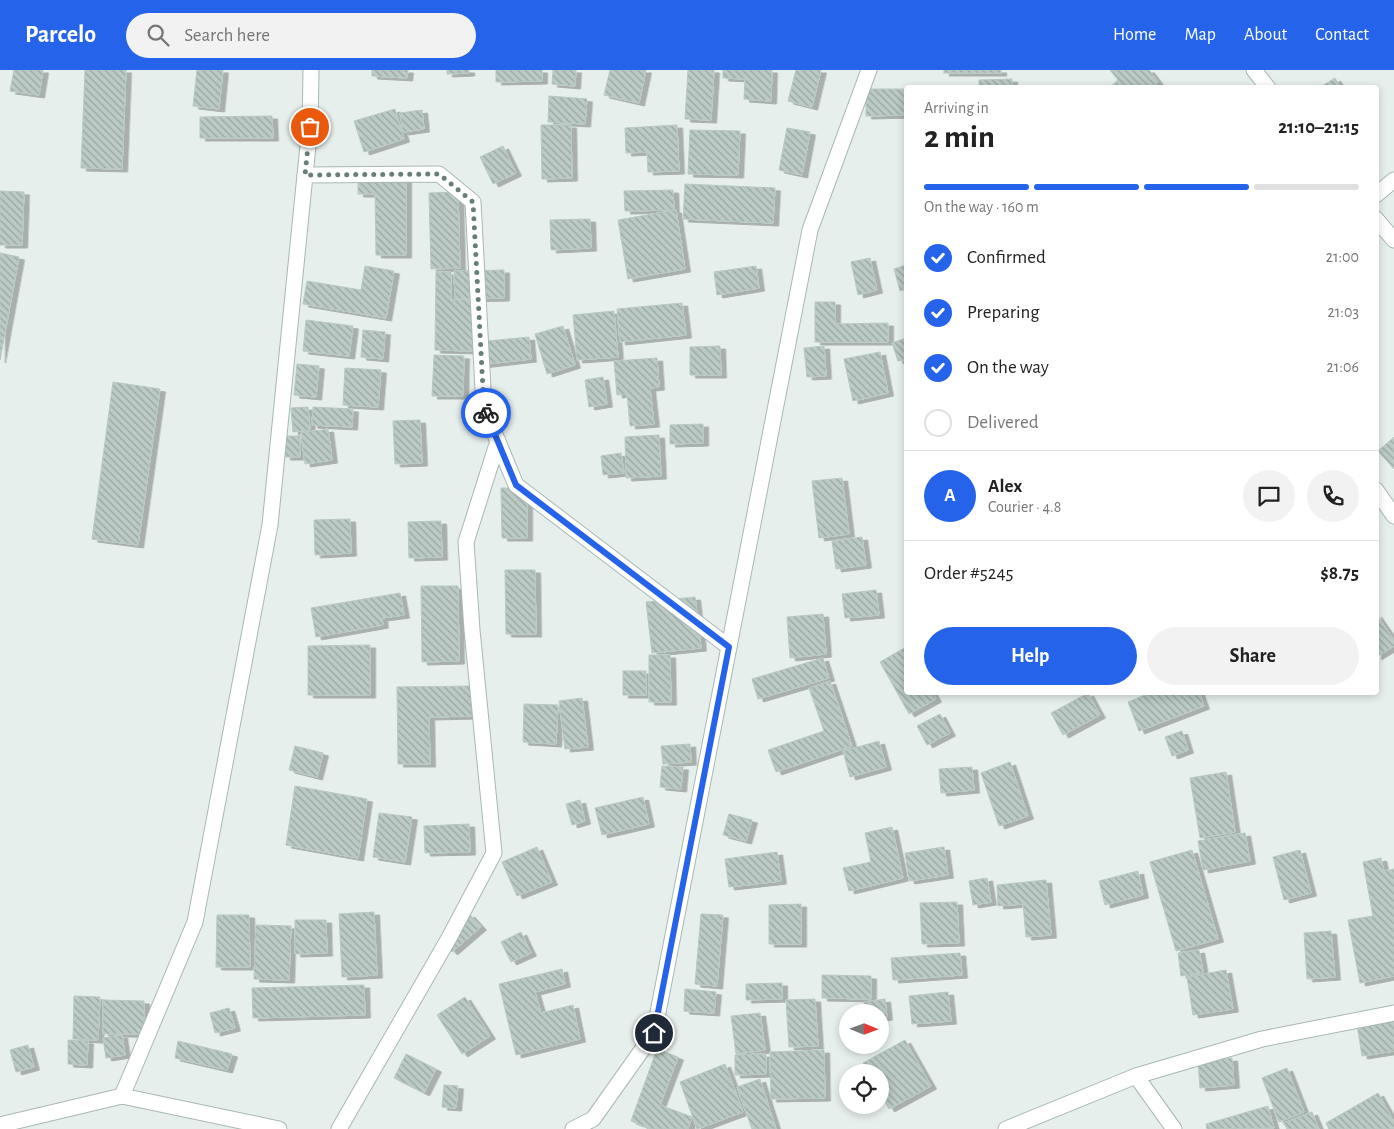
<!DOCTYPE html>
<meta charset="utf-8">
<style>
body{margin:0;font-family:"Alegreya Sans",sans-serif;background:#f2f2f2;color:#222;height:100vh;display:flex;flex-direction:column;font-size:19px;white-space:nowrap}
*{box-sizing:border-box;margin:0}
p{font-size:16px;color:#767676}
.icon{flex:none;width:28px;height:28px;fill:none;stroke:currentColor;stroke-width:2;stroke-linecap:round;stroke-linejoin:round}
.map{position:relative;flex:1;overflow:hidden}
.drawer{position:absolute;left:904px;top:15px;width:475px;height:610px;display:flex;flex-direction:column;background:#fff;border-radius:5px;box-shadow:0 2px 8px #0003}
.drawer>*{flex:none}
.needle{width:32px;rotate:91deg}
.fabs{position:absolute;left:839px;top:934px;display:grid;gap:10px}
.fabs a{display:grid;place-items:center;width:50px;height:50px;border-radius:50%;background:#fff;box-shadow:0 2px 8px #0003;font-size:25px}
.pin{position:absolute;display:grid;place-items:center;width:42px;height:42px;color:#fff;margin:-21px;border:2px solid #fff;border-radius:50%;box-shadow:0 1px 5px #0007}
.courier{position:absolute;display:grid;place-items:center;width:50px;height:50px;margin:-25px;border:4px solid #2563eb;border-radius:50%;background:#fff;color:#222;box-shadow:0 1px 6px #0007}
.overview em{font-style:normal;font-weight:600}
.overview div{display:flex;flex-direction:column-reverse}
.overview{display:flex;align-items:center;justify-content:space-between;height:85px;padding:0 20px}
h1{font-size:32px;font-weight:600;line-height:38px}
.bar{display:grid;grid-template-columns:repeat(4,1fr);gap:8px 5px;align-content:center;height:60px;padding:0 20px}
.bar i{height:6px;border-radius:4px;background:#e0e0e0}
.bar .active{background:#2563eb}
.bar p{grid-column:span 4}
.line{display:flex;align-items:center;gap:12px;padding:0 20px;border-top:1px solid #e0e0e0}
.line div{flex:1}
.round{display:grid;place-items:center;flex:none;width:52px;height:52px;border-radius:26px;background:#f2f2f2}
ol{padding:0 20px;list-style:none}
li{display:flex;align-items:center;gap:15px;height:55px}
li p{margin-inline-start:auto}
li .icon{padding:5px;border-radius:50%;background:#2563eb;color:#fff;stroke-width:4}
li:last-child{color:#767676}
li i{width:28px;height:28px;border:2px solid #e0e0e0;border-radius:50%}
.button{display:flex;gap:10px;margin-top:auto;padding:10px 20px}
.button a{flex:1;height:58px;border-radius:30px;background:#2563eb;color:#fff;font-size:20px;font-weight:600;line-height:58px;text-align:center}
.button a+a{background:#f2f2f2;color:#222}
header{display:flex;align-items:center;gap:30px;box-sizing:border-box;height:70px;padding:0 25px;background:#2563eb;color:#fff}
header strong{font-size:24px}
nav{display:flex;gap:28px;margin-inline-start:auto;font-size:18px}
.search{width:350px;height:45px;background:#f2f2f2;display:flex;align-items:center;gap:12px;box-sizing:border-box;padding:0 18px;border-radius:28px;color:#767676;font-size:19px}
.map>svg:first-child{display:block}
</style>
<header>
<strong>Parcelo</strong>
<div class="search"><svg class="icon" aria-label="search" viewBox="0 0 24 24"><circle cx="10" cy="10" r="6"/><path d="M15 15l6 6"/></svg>Search here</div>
<nav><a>Home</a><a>Map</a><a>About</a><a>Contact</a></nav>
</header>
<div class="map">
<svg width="1394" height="1059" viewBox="0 0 1394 1059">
<defs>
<pattern id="building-back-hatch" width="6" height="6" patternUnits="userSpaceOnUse" patternTransform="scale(1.25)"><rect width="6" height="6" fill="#bbcac4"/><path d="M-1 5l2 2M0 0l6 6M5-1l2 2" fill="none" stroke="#98a6a0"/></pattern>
<filter id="shadow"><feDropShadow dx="5.5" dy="3" stdDeviation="0" flood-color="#0004"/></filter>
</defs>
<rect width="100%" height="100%" fill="#e6efeb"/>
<g fill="url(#building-back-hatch)" stroke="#b8c9c2" filter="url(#shadow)">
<polygon points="14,0 43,0 39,25 10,21"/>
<polygon points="85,0 126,0 122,99 81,98"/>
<polygon points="197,0 223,0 219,39 193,36"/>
<polygon points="372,0 408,0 407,8 372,6"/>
<polygon points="447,0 469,0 469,3 447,4"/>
<polygon points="496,0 542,0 542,11 496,12"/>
<polygon points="553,0 576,0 575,16 552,14"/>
<polygon points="610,0 646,0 639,33 604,25"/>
<polygon points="688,0 714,0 711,50 685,49"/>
<polygon points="723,0 772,0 771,31 744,29 745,9 723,8"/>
<polygon points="796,0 821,0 812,37 788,31"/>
<rect x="944" y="0" width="57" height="3"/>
<polygon points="1110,0 1149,0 1158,12 1151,18 1109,18 1118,10"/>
<polygon points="1335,8 1341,18 1319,18"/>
<polygon points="1012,9 1012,18 979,18 979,10"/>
<polygon points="866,19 906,19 906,45 866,46"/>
<polygon points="549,26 587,29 585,54 548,52"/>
<polygon points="395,39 404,69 364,82 354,51"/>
<polygon points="422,40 424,59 403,62 400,43"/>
<polygon points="272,46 273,68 200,68 200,47"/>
<polygon points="541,55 571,55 572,108 542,109"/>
<polygon points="677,55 679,101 648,102 647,82 626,83 625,58"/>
<polygon points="787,58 810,62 802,105 779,100"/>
<polygon points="690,60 740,61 738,105 688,104"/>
<polygon points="503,76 516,103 493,114 480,87"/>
<polygon points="406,98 406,185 376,185 375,124 358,124 358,99"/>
<polygon points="685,114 775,118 773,153 683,149"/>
<polygon points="673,120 674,140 625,141 624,121"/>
<polygon points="0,121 24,122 22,175 0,175"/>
<polygon points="458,122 460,198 431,199 429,123"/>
<polygon points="676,140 685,199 628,209 618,150"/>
<polygon points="590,149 591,178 551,180 550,150"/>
<polygon points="0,183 19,187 0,290"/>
<polygon points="870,188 877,220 858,225 851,192"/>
<polygon points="906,195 906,219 900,221 894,199"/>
<polygon points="365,196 394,201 386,248 303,234 307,211 361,220"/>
<polygon points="756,196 759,218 717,225 714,202"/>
<polygon points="504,200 504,228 455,229 454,201"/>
<polygon points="436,202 451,202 451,230 473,230 473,281 435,280"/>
<polygon points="815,232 835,232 835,254 888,253 888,272 815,272"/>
<polygon points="682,233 686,265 620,272 617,239"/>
<polygon points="614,241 618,287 577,290 573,245"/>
<polygon points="306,250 353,256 349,286 303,281"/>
<polygon points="563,256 575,295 547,304 535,264"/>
<polygon points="363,260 385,262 383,289 361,287"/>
<polygon points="529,267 531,289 479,295 477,272"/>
<polygon points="906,268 906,289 898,291 892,273"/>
<polygon points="720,276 721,305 690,305 690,277"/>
<polygon points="824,276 826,306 807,307 804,278"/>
<polygon points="880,282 888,323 853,331 844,289"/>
<polygon points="434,285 464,286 463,326 432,326"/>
<polygon points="657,288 659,317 650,318 654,354 630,356 627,324 617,325 614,291"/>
<polygon points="297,294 319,296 316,327 294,325"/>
<polygon points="345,298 381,300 378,337 343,335"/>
<polygon points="603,307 607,334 589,337 585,310"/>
<polygon points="113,312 160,319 138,475 92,469"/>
<polygon points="308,337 310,360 293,362 291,338"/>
<polygon points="313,337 353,339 352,357 312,355"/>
<polygon points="420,350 422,393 395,394 393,351"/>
<polygon points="703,354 703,373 670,374 670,355"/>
<polygon points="328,359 332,390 305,394 301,363"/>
<polygon points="659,365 661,406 626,408 625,367"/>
<polygon points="286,366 300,366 300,387 285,387"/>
<polygon points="1394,367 1394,399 1378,381"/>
<polygon points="621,383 624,403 603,405 601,386"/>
<polygon points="842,408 849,464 819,468 812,411"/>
<polygon points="501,418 527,418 527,468 502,468"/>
<polygon points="350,449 351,483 315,485 314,450"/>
<polygon points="441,451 442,487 409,488 408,452"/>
<polygon points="862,467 866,495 836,499 832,471"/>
<polygon points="505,500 535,500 536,564 506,564"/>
<polygon points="421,516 458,516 459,591 422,592"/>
<polygon points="876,520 879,545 845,548 842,524"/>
<polygon points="400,523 404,545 382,548 383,555 316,567 311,538"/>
<polygon points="695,527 701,578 652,583 646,532"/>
<polygon points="823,544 826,584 790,588 787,547"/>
<polygon points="1376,544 1394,570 1394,576 1376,587"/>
<polygon points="370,575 370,625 308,625 308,576"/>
<polygon points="906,577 906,622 932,622 936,629 909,644 880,592"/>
<polygon points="649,585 670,585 671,632 649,632"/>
<polygon points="823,588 829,608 758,629 752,609"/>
<rect x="623" y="601" width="23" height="24"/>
<polygon points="830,611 852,676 776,702 768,680 824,661 809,618"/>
<polygon points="471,616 472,646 429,647 430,694 398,694 397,617"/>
<polygon points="1152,622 1199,622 1204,636 1139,661 1128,632"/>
<polygon points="1088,623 1100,645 1063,665 1051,643"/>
<polygon points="582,628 588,677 565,679 559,631"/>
<polygon points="524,634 558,635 556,674 523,672"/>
<polygon points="940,644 950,663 927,675 917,656"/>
<polygon points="1182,661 1188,680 1172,686 1165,667"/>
<polygon points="879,671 886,697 850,707 843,681"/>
<polygon points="690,674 691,692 663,694 661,676"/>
<polygon points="295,676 323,683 317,707 289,700"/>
<polygon points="1010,692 1028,746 999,756 981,703"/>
<polygon points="662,696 683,697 681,719 660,717"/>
<polygon points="972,697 974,720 941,723 939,699"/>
<polygon points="1226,702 1235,762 1200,768 1190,708"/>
<polygon points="295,716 367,729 358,788 286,775"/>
<polygon points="643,727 649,754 602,765 595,738"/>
<polygon points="580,730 585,751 572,755 566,734"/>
<polygon points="379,743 412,747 405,792 373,787"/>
<polygon points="729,744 752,750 746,771 723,765"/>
<polygon points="469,754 470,782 425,783 424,756"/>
<polygon points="892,757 903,808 849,821 843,798 871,792 865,763"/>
<polygon points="1245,763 1250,791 1203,800 1198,771"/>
<polygon points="537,777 552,812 517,826 502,792"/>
<polygon points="944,777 948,805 909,811 905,783"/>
<polygon points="1192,780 1218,869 1176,881 1150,792"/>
<polygon points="1300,780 1311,823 1284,830 1273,787"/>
<polygon points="777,782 781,811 729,817 725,789"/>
<polygon points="1381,788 1384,801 1394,799 1394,906 1360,913 1348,850 1373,846 1363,792"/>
<polygon points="1138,801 1143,825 1105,835 1099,811"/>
<polygon points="987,808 991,832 973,835 969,811"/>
<polygon points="1046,810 1051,865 1026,867 1023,834 998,836 997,815"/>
<polygon points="957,832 959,873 922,874 920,833"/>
<polygon points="801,834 801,874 769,874 769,835"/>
<polygon points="374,842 377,905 342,907 339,844"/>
<polygon points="469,844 481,857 452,882 440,868"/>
<polygon points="701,844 723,845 717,916 695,914"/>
<polygon points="217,845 249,845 250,897 216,897"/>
<polygon points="295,850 326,850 327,883 295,884"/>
<polygon points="256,855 291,856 289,910 254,909"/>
<polygon points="1331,861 1335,907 1307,909 1304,863"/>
<polygon points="521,862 531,883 511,892 501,872"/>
<polygon points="1199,880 1203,902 1181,906 1178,883"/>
<polygon points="960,883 962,905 893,910 891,888"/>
<polygon points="562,899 565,914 535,922 541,943 573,935 580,969 516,985 499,914"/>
<polygon points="1226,900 1233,939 1193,945 1187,907"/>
<polygon points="822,905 871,906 871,929 822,928"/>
<polygon points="782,913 782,929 746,930 746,914"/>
<polygon points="364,915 365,945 253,948 252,918"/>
<polygon points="685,919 716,922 714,943 684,941"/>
<polygon points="948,922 951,951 912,954 909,926"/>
<polygon points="74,926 100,927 98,970 73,969"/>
<polygon points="465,927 490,966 462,984 437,945"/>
<polygon points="815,929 818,976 789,977 786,930"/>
<polygon points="885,929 887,947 880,948 880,942 865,942 864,932"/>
<polygon points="103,930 144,931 144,964 103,964"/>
<polygon points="229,938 235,958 215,963 210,943"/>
<polygon points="1394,942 1394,981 1362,986 1356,948"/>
<polygon points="760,943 765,980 736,984 731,946"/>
<polygon points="122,965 125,985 106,988 103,968"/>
<polygon points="68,970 88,971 87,995 68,994"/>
<polygon points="905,970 931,1016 889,1039 880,1023 880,1002 868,1002 863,993"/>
<polygon points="178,971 232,984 227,1000 175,988"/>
<polygon points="28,975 34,997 16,1002 10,980"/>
<polygon points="657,979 678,987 660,1035 692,1047 688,1059 652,1059 631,1051"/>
<polygon points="824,980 825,1028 771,1029 770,982"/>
<polygon points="406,984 436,999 424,1023 394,1008"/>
<polygon points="766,984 766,1004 735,1005 735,985"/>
<polygon points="1232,988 1234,1015 1200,1018 1198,991"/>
<polygon points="725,994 743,1042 697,1059 680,1012"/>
<polygon points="1287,998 1304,1042 1279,1052 1262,1008"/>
<polygon points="760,1009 776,1059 752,1059 737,1017"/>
<polygon points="444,1015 458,1016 456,1038 442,1037"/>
<polygon points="1378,1023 1394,1052 1394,1059 1329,1059 1326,1053"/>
<polygon points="1268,1036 1274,1058 1207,1059 1206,1054"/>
<polygon points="1312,1042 1319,1059 1287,1059 1284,1053"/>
</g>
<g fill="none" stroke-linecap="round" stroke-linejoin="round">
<g stroke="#a8b8b2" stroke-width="17">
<g id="minor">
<polyline points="1254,0 1268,18"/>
<polyline points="305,105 310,57 311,0"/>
<polyline points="1376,125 1394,110"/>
<polyline points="1376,149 1394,170"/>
<polyline points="1376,420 1394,446"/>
<polyline points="1136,1006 1174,1059"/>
<polyline points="122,1026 195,852 270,455 305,105 439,104 473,132 484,338 516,415 729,577"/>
<polyline points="0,1055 122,1026 279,1059"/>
<polyline points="339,1059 449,868 494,783 472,560 466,472 498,371"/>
<polyline points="573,1059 593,1049 654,963 810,160 869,0"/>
<polyline points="1006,1059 1136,1006 1262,969 1394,943"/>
</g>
</g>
<use href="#minor" stroke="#fff" stroke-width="15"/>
</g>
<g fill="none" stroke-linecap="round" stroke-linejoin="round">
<polyline stroke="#687f78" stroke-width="5" stroke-dasharray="0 9" points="310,57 305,105 439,104 473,132 484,338 486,343"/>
<polyline stroke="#2563eb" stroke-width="6" points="486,343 516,415 729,577 654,963"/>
</g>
</svg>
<div class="fabs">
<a><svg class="needle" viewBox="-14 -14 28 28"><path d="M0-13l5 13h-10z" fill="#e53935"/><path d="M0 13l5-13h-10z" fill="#767676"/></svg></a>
<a><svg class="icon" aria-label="locate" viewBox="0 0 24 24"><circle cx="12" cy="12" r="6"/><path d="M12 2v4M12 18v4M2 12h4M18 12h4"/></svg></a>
</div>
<div class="pin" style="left:310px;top:57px;background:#ea580c"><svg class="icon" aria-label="bag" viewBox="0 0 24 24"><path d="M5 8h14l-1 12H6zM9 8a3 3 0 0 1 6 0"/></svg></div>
<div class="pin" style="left:654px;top:963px;background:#1f2937"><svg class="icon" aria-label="home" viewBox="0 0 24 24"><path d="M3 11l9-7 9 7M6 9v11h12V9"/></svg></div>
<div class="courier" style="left:486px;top:343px"><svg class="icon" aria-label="bike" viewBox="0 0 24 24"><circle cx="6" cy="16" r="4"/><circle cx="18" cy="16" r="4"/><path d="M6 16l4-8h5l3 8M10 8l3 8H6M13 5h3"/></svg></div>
<section class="drawer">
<div class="overview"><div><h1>2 min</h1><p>Arriving in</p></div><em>21:10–21:15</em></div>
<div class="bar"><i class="active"></i><i class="active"></i><i class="active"></i><i></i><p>On the way · 160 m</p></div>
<ol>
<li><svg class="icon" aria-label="check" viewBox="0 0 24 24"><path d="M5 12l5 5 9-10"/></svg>Confirmed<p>21:00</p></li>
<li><svg class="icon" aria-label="check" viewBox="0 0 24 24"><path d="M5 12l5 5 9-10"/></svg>Preparing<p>21:03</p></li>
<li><svg class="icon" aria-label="check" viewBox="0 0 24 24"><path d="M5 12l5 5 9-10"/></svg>On the way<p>21:06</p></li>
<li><i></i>Delivered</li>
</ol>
<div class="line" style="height:90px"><b class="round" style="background:#2563eb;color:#fff">A</b><div><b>Alex</b><p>Courier · 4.8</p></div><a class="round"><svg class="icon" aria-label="chat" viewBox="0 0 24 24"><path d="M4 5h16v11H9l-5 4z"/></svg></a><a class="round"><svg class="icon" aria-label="phone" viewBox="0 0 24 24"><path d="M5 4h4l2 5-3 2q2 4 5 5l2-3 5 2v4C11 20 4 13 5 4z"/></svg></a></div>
<div class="line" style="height:65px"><div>Order #5245</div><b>$8.75</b></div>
<div class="button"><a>Help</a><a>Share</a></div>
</section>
</div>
